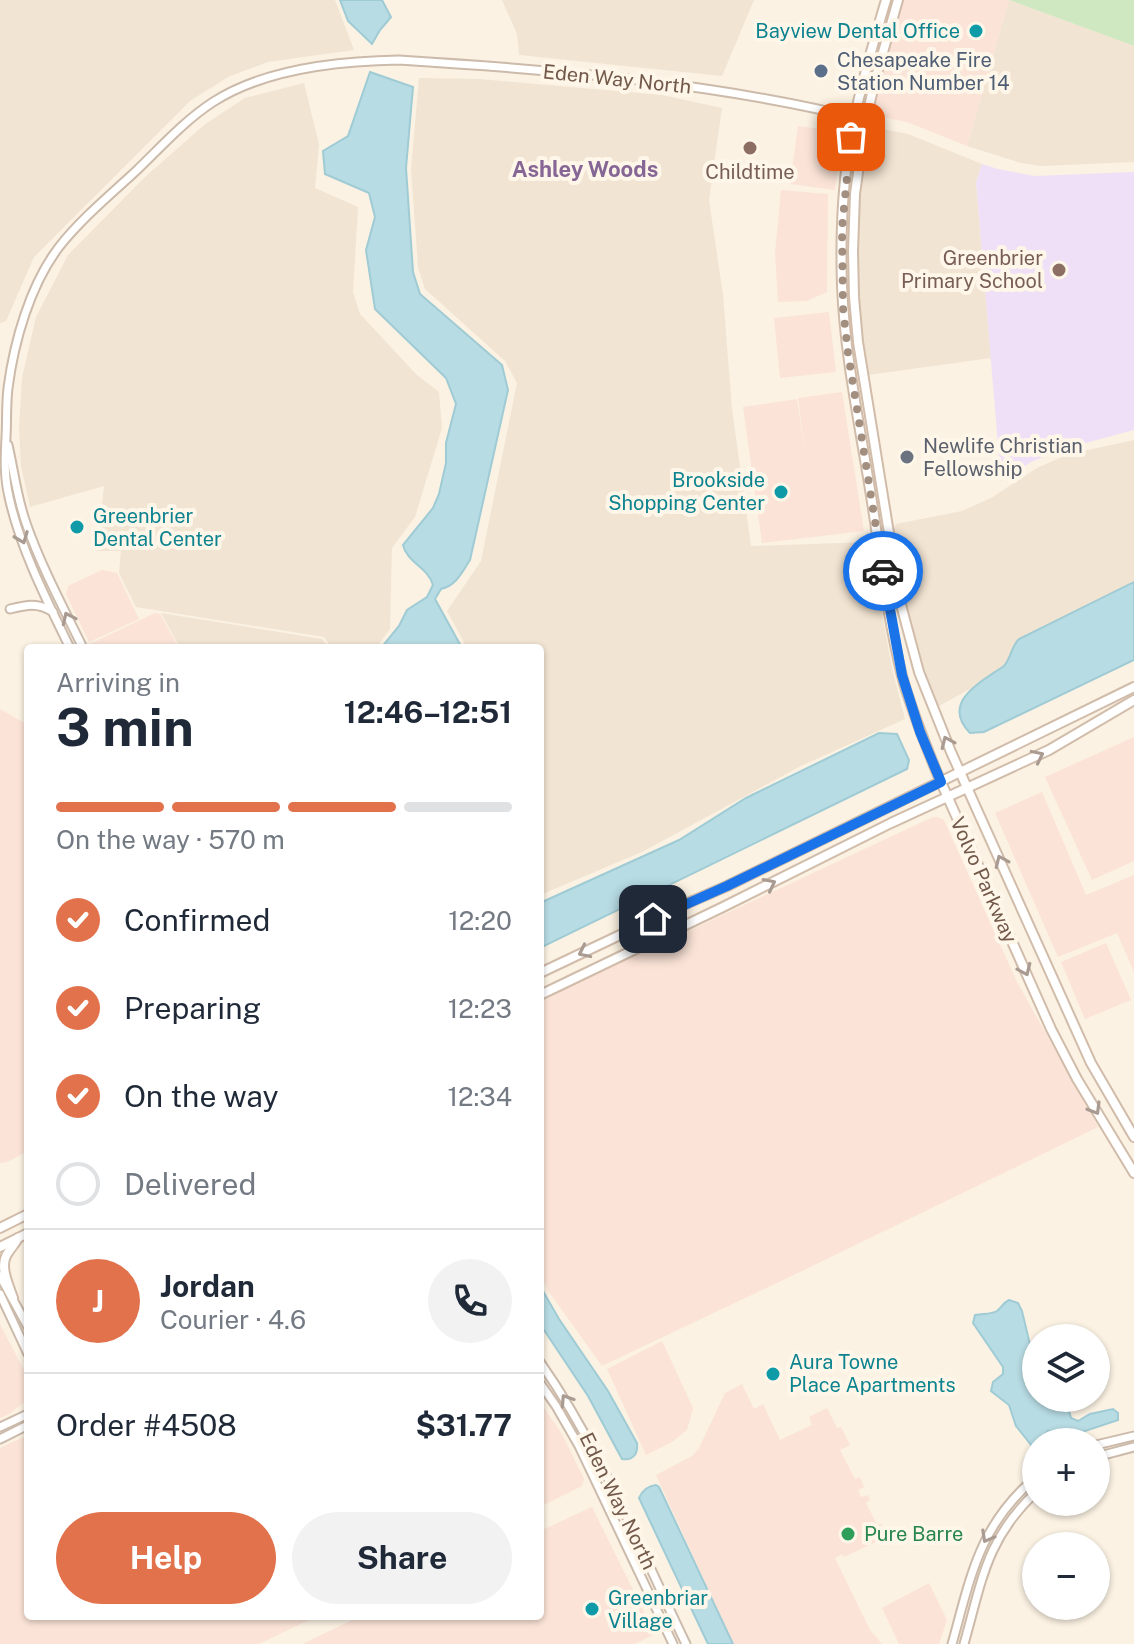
<!DOCTYPE html>
<meta charset="utf-8">
<style>
body{margin:0;font-family:"Public Sans",sans-serif;background:#f2f2f3;color:#1f2937;height:100vh;display:flex;flex-direction:column;font-size:30px;white-space:nowrap}
*{box-sizing:border-box;margin:0}
p{font-size:26px;color:#747a83}
.icon{flex:none;width:44px;height:44px;fill:none;stroke:currentColor;stroke-width:2;stroke-linecap:round;stroke-linejoin:round}
.map{position:relative;flex:1;overflow:hidden}
.sheet{position:absolute;left:24px;top:644px;width:520px;height:976px;display:flex;flex-direction:column;background:#fff;border-radius:8px;box-shadow:0 2px 6px #0004}
.sheet>*{flex:none}
.controls{position:absolute;left:1022px;top:1324px;display:grid;gap:16px}
.controls a{display:grid;place-items:center;width:88px;height:88px;border-radius:50%;background:#fff;box-shadow:0 2px 6px #0004;font-size:40px}
.pin{position:absolute;display:grid;place-items:center;width:68px;height:68px;color:#fff;margin:-34px;border-radius:16px;box-shadow:0 4px 12px #0006}
.courier{position:absolute;display:grid;place-items:center;width:80px;height:80px;margin:-40px;border:6px solid #1a73e8;border-radius:50%;background:#fff;color:#222;box-shadow:0 2px 10px #0007}
.overview em{font-style:normal;font-weight:700}
.overview div{display:flex;flex-direction:column-reverse}
.overview{display:flex;align-items:center;justify-content:space-between;height:136px;padding:0 32px}
h1{font-size:52px;font-weight:700;line-height:60px}
.bar{display:grid;grid-template-columns:repeat(4,1fr);gap:12px 8px;align-content:center;height:96px;padding:0 32px}
.bar i{height:10px;border-radius:6px;background:#e0e1e3}
.bar .active{background:#e1724c}
.bar p{grid-column:span 4}
.line{display:flex;align-items:center;gap:20px;padding:0 32px;border-top:2px solid #e0e1e3}
.line div{flex:1}
.round{display:grid;place-items:center;flex:none;width:84px;height:84px;border-radius:42px;background:#f2f2f3}
ol{padding:0 32px;list-style:none}
li{display:flex;align-items:center;gap:24px;height:88px}
li p{margin-inline-start:auto}
li .icon{padding:8px;border-radius:50%;background:#e1724c;color:#fff;stroke-width:4}
li:last-child{color:#747a83}
li i{width:44px;height:44px;border:4px solid #e0e1e3;border-radius:50%}
.primary-button{display:flex;gap:16px;margin-top:auto;padding:16px 32px}
.primary-button a{flex:1;height:92px;border-radius:48px;background:#e1724c;color:#fff;font-size:32px;font-weight:700;line-height:92px;text-align:center}
.primary-button a+a{background:#f2f2f3;color:#1f2937}
.map>svg:first-child{display:block}
</style>
<div class="map">
<svg width="1134" height="1644" viewBox="0 0 1134 1644">
<rect width="100%" height="100%" fill="#fbf2e3"/>
<g fill="#f2e4d2">
<polygon points="0,0 335,0 354,50 268,62 230,76 190,101 34,257 6,321 0,323"/>
<polygon points="502,0 754,0 722,76 519,55 517,34"/>
<polygon points="1009,0 1134,46 1134,162 1041,166 1021,163 967,146"/>
<polygon points="419,78 480,79 662,95 722,108 709,200 723,295 732,409 751,546 869,542 892,668 905,719 801,766 642,852 540,895 540,648 467,648 447,611 481,561 517,383 505,361 425,289 418,267 411,169"/>
<polygon points="304,83 319,144 315,188 358,207 353,292 360,314 417,375 439,392 442,428 415,517 392,548 390,629 376,648 332,648 324,637 136,607 119,573 121,551 97,551 104,486 30,507 21,466 19,427 22,378 36,317 68,255 144,178 204,125 245,98"/>
<polygon points="877,128 908,134 982,164 976,182 991,358 868,375 858,302 857,269 858,203 867,136"/>
<polygon points="1134,440 1134,582 1019,639 1014,644 1008,662 1004,666 970,689 937,707 908,621 902,597 892,533 896,524 962,511 991,498 1037,468 1069,454"/>
<polygon points="161,613 322,639 329,648 180,648"/>
</g>
<g fill="#fbe3d7">
<polygon points="902,0 1009,0 967,146 907,122 878,116 875,112 873,104"/>
<polygon points="798,126 843,132 835,190 790,184"/>
<polygon points="781,190 828,194 827,292 807,301 778,302 775,253"/>
<polygon points="829,312 836,372 780,378 774,318"/>
<polygon points="842,392 864,531 762,543 743,407 797,399 806,460 798,398"/>
<polygon points="102,570 117,573 139,619 89,642 66,594 68,586"/>
<polygon points="155,613 160,614 179,648 92,648 90,644"/>
<polygon points="0,709 28,725 28,1151 7,1162 0,1163"/>
<polygon points="1134,737 1134,861 1092,880 1045,777"/>
<polygon points="1042,792 1086,895 1134,875 1134,972 1117,933 1058,957 995,813"/>
<polygon points="933,817 938,817 944,820 1016,980 1098,1127 800,1272 602,1366 549,1292 540,1274 540,1002 579,982"/>
<polygon points="1106,943 1131,1000 1085,1019 1061,962"/>
<polygon points="0,1324 26,1374 27,1387 27,1400 9,1414 0,1418"/>
<polygon points="662,1341 693,1408 687,1430 672,1442 646,1455 607,1369"/>
<polygon points="742,1384 754,1409 763,1404 780,1440 812,1425 809,1417 827,1408 837,1428 841,1427 850,1445 840,1450 855,1479 860,1477 864,1487 858,1490 861,1497 868,1495 870,1500 866,1503 877,1525 882,1524 883,1529 877,1532 880,1540 844,1557 842,1554 835,1558 870,1630 882,1644 733,1644 656,1475 692,1456 699,1448 725,1393"/>
<polygon points="540,1402 562,1434 584,1479 582,1486 540,1507"/>
<polygon points="28,1435 28,1616 317,1616 259,1644 0,1644 0,1448"/>
<polygon points="592,1507 655,1634 635,1644 302,1644 361,1616 540,1616 540,1531"/>
<polygon points="929,1583 947,1620 939,1644 899,1644 882,1608"/>
</g>
<polygon fill="#efe0f7" points="982,164 998,169 1035,176 1134,172 1134,430 1063,449 1031,462 1001,481 976,182"/>
<polygon fill="#d0e8c2" points="1008,0 1134,0 1134,46 1009,0"/>
<g fill="#b8dce4" stroke="#9fcbd5" stroke-width="2">
<polygon points="340,0 382,0 391,17 380,30 372,44 348,21"/>
<path d="M370,72L413,87L406,168L413,272L420,294L502,365L508,390L470,560C462,572 456,586 441,589L435,599L462,648H381L399,626L407,610L427,597L433,585C428,567 407,563 403,545L433,508L439,494L446,463V443L456,404L446,378L375,309L366,250L375,217L369,193L325,174L323,151L348,136Z"/>
<path d="M1134,582V660L984,732L970,733C940,702 981,682 1004,666C1011,658 1011,647 1019,639Z"/>
<polygon points="879,733 897,734 909,760 907,769 540,948 540,903 679,840 746,798"/>
<path d="M540,1286L559,1319L608,1391L637,1443C638,1453 634,1461 622,1459L588,1396L540,1324Z"/>
<path d="M1009,1300L1018,1303L1022,1311L1031,1349L1036,1355V1398H1072L1069,1411L1071,1418L1078,1421L1090,1414L1113,1409L1118,1413V1420L1079,1433L1048,1431L1044,1435L1041,1442H1036V1447L1032,1446L1016,1426L1009,1405L991,1391L993,1382L1003,1374V1367L973,1323L975,1315C982,1313 990,1315 997,1311C1002,1307 1003,1303 1009,1300Z"/>
<path d="M656,1485L659,1487L733,1644H708L639,1498C642,1491 648,1486 656,1485Z"/>
</g>
<g fill="none" stroke-linecap="round" stroke-linejoin="round">
<g stroke="#ccbaaa" stroke-width="11">
<g id="tertiary">
<path d="M8,445C14,471 17,498 26,523C41,566 63,607 83,648"/>
<path d="M10,609C26,605 38,602 53,612"/>
<path d="M70,648C47,601 20,548 9,497C4,476 5,457 6,437C7,420 6,405 8,388C14,342 30,285 59,247C81,219 110,195 136,171C161,147 184,121 213,102C264,69 339,61 399,60C556,70 713,82 865,120"/>
<polyline points="0,1276 28,1327"/>
<polyline points="0,1294 28,1354"/>
<path d="M540,1362C601,1449 640,1549 686,1644"/>
<polyline points="540,1383 556,1406 579,1446 673,1644"/>
<polyline points="0,1427 28,1414"/>
<polyline points="0,1439 28,1425"/>
<polyline points="1096,1445 1134,1436"/>
<polyline points="1096,1457 1134,1447"/>
<path d="M952,1644C971,1576 979,1525 1036,1477"/>
<path d="M964,1644C982,1581 986,1539 1036,1492"/>
</g>
</g>
<g stroke="#d1bcaa" stroke-width="12">
<g id="secondary">
<path d="M886,0C875,37 864,74 856,111C843,168 840,228 842,286C845,359 861,431 872,502C881,560 888,619 902,676C911,709 924,741 937,773L1051,1029L1077,1079L1134,1173"/>
<polyline points="898,0 875,80 864,129 855,194 853,251 854,297 858,342 900,601 919,672 951,752 1091,1063 1134,1137"/>
<polyline points="540,973 681,906 727,886 1134,687"/>
<polyline points="540,995 723,907 891,823 1049,750 1134,700"/>
<polyline points="0,1228 28,1214"/>
<polyline points="0,1247 28,1233"/>
<path d="M13,1298C9,1286 0,1268 6,1256C9,1250 15,1244 18,1238"/>
</g>
</g>
<use href="#tertiary" stroke="#fff" stroke-width="7"/>
<use href="#secondary" stroke="#fff" stroke-width="8"/>
</g>
<defs><path id="oneway-chevron" d="M-2-3.5L2.5 0L-2 3.5" fill="none" stroke-width="1.6" stroke-linecap="round" stroke-linejoin="round" transform="scale(2)"/></defs>
<g stroke="#aa9b92">
<use href="#oneway-chevron" transform="translate(22 538) rotate(69)"/>
<use href="#oneway-chevron" transform="translate(68 618) rotate(-115)"/>
<use href="#oneway-chevron" transform="translate(947 742) rotate(-114)"/>
<use href="#oneway-chevron" transform="translate(1038 756) rotate(-26)"/>
<use href="#oneway-chevron" transform="translate(1001 861) rotate(-114)"/>
<use href="#oneway-chevron" transform="translate(770 884) rotate(-27)"/>
<use href="#oneway-chevron" transform="translate(584 952) rotate(154)"/>
<use href="#oneway-chevron" transform="translate(1025 970) rotate(66)"/>
<use href="#oneway-chevron" transform="translate(1095 1109) rotate(59)"/>
<use href="#oneway-chevron" transform="translate(566 1400) rotate(-123)"/>
<use href="#oneway-chevron" transform="translate(987 1537) rotate(119)"/>
</g>
<g fill="none" stroke-linecap="round" stroke-linejoin="round">
<polyline stroke="#a28f80" stroke-width="8" stroke-dasharray="0 14.4" points="851,137 842,228 843,308 848,353 883,571"/>
<polyline stroke="#1a73e8" stroke-width="10" points="653,919 727,886 941,782 920,732 902,675 883,571"/>
</g>
<g fill="#0f9aa8" stroke="#fef6e9" stroke-width="3">
<circle cx="976" cy="31" r="8"/>
<circle cx="781" cy="492" r="8"/>
<circle cx="77" cy="527" r="8"/>
<circle cx="773" cy="1374" r="8"/>
<circle cx="592" cy="1609" r="8"/>
</g>
<circle fill="#5c6f8a" stroke="#fef6e9" stroke-width="3" cx="821" cy="71" r="8"/>
<g fill="#8d6e63" stroke="#fef6e9" stroke-width="3">
<circle cx="750" cy="148" r="8"/>
<circle cx="1059" cy="270" r="8"/>
</g>
<circle fill="#6b7280" stroke="#fef6e9" stroke-width="3" cx="907" cy="457" r="8"/>
<circle fill="#2e9e5b" stroke="#fef6e9" stroke-width="3" cx="848" cy="1534" r="8"/>
<g text-anchor="middle" stroke-width="8" stroke-linejoin="round" paint-order="stroke">
<g font-size="20" fill="#0d838f" stroke="#fef6e9" text-anchor="start">
<text x="960" y="38" text-anchor="end">Bayview Dental Office</text>
<text x="765" y="487" text-anchor="end">Brookside<tspan x="765" dy="23">Shopping Center</tspan></text>
<text x="93" y="523">Greenbrier<tspan x="93" dy="23">Dental Center</tspan></text>
<text x="789" y="1369">Aura Towne<tspan x="789" dy="23">Place Apartments</tspan></text>
<text x="608" y="1605">Greenbriar<tspan x="608" dy="23">Village</tspan></text>
</g>
<g font-size="20" fill="#4e5e75" stroke="#fef6e9" text-anchor="start">
<text x="837" y="67">Chesapeake Fire<tspan x="837" dy="23">Station Number 14</tspan></text>
</g>
<g font-size="20" fill="#72594a" stroke="#fef6e9">
<text transform="translate(617 79) rotate(6)" y="7">Eden Way North</text>
<text transform="translate(984 880) rotate(66)" y="7">Volvo Parkway</text>
<text transform="translate(618 1501) rotate(64)" y="7">Eden Way North</text>
</g>
<g font-size="20" fill="#785e54" stroke="#fef6e9">
<text x="750" y="179">Childtime</text>
<text x="1043" y="265" text-anchor="end">Greenbrier<tspan x="1043" dy="23">Primary School</tspan></text>
</g>
<g font-size="20" fill="#5b616d" stroke="#fef6e9" text-anchor="start">
<text x="923" y="453">Newlife Christian<tspan x="923" dy="23">Fellowship</tspan></text>
</g>
<g font-size="20" fill="#27864d" stroke="#fef6e9" text-anchor="start">
<text x="864" y="1541">Pure Barre</text>
</g>
<g font-size="22" font-weight="bold" fill="#866695" stroke="#fef6e9">
<text x="585" y="177">Ashley Woods</text>
</g>
</g>
</svg>
<div class="controls">
<a><svg class="icon" aria-label="layers" viewBox="0 0 24 24"><path d="M12 4l9 5-9 5-9-5zM3 14l9 5 9-5"/></svg></a>
<a>+</a>
<a>−</a>
</div>
<div class="pin" style="left:851px;top:137px;background:#ea580c"><svg class="icon" aria-label="bag" viewBox="0 0 24 24"><path d="M5 8h14l-1 12H6zM9 8a3 3 0 0 1 6 0"/></svg></div>
<div class="pin" style="left:653px;top:919px;background:#1f2937"><svg class="icon" aria-label="home" viewBox="0 0 24 24"><path d="M3 11l9-7 9 7M6 9v11h12V9"/></svg></div>
<div class="courier" style="left:883px;top:571px"><svg class="icon" aria-label="car" viewBox="0 0 24 24"><path d="M5 17H2v-5l4-1 3-4h7l3 4 3 1v5h-3M9 17h6M6 11h13"/><circle cx="7" cy="17" r="2"/><circle cx="17" cy="17" r="2"/></svg></div>
<section class="sheet">
<div class="overview"><div><h1>3 min</h1><p>Arriving in</p></div><em>12:46–12:51</em></div>
<div class="bar"><i class="active"></i><i class="active"></i><i class="active"></i><i></i><p>On the way · 570 m</p></div>
<ol>
<li><svg class="icon" aria-label="check" viewBox="0 0 24 24"><path d="M5 12l5 5 9-10"/></svg>Confirmed<p>12:20</p></li>
<li><svg class="icon" aria-label="check" viewBox="0 0 24 24"><path d="M5 12l5 5 9-10"/></svg>Preparing<p>12:23</p></li>
<li><svg class="icon" aria-label="check" viewBox="0 0 24 24"><path d="M5 12l5 5 9-10"/></svg>On the way<p>12:34</p></li>
<li><i></i>Delivered</li>
</ol>
<div class="line" style="height:144px"><b class="round" style="background:#e1724c;color:#fff">J</b><div><b>Jordan</b><p>Courier · 4.6</p></div><a class="round"><svg class="icon" aria-label="phone" viewBox="0 0 24 24"><path d="M5 4h4l2 5-3 2q2 4 5 5l2-3 5 2v4C11 20 4 13 5 4z"/></svg></a></div>
<div class="line" style="height:104px"><div>Order #4508</div><b>$31.77</b></div>
<div class="primary-button"><a>Help</a><a>Share</a></div>
</section>
</div>
